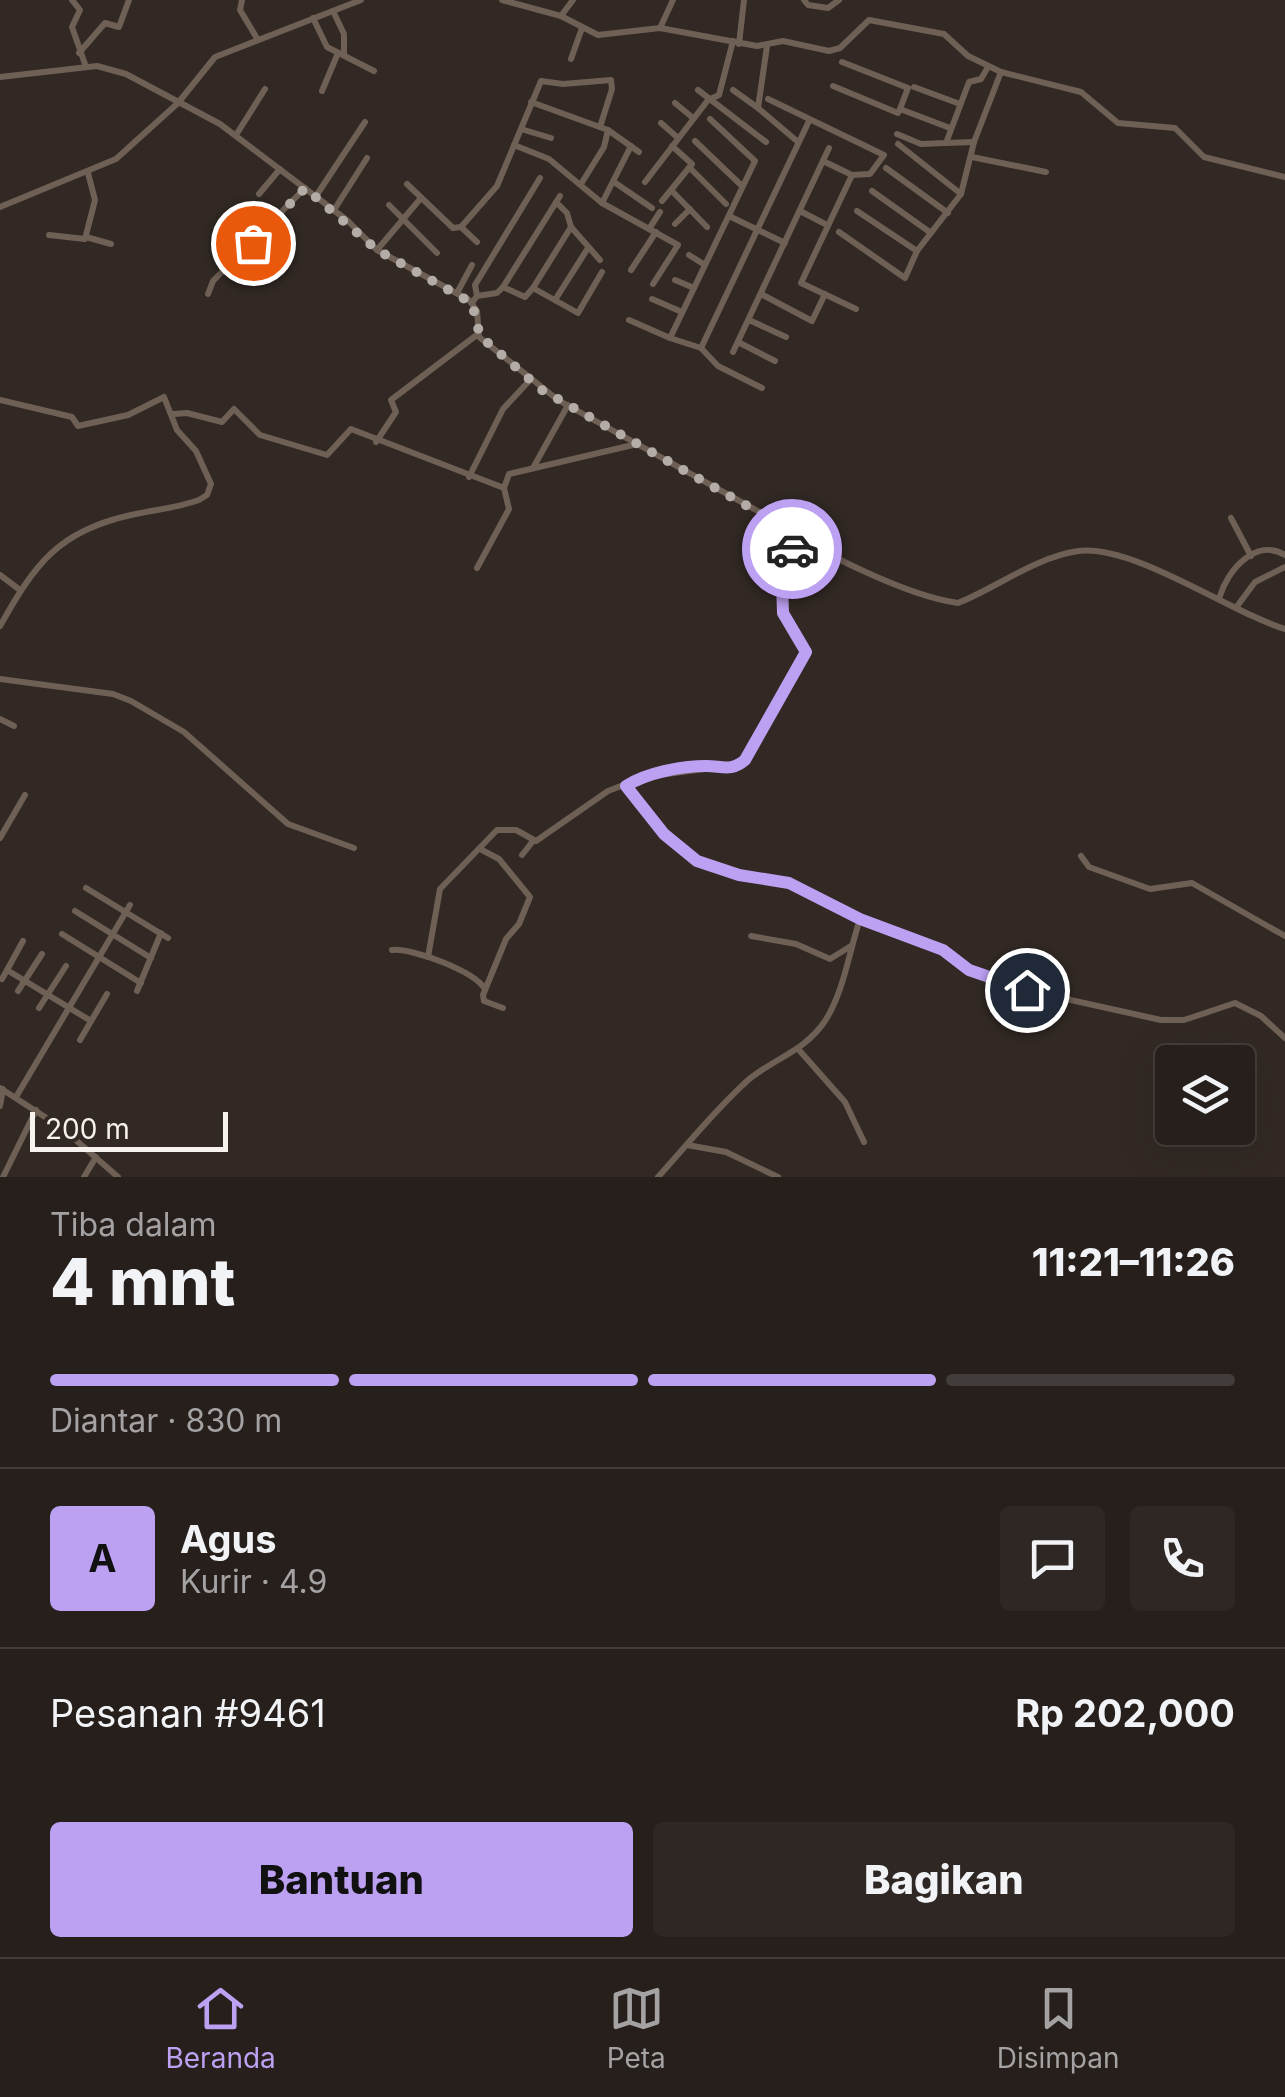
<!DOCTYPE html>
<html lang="id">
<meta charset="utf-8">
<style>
body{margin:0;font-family:Inter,sans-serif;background:#2e2724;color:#f1f3f6;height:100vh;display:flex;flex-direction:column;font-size:38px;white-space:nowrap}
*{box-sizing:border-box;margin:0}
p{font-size:32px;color:#a4a2a3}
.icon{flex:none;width:55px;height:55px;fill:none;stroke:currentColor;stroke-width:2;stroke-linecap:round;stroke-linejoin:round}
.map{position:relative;height:1177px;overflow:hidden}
.details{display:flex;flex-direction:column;background:#261f1b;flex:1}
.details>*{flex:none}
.fabs{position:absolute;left:1155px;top:1045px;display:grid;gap:20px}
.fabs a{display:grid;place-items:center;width:100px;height:100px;border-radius:10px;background:#261f1b;box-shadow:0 10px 40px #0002,0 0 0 2px #423d3a;font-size:50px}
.scale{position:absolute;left:30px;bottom:25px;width:198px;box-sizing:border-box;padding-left:10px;border:5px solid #f8f2ee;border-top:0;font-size:28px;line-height:35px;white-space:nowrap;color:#f8f2ee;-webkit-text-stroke:8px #322924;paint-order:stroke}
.pin{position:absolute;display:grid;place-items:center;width:85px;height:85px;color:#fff;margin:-42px;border:5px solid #fff;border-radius:50%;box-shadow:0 2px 10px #0007}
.courier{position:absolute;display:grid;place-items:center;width:100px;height:100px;margin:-50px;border:8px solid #bca0f2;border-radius:50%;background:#fff;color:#222;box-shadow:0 2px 12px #0007}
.headline em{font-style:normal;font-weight:800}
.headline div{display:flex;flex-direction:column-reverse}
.headline{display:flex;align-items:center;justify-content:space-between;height:170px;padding:0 50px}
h1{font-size:65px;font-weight:800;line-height:75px}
.bar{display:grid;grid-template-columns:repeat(4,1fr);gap:15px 10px;align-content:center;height:120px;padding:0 50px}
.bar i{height:12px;border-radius:8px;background:#423d3a}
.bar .active{background:#bca0f2}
.bar p{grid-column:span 4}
.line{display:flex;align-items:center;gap:25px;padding:0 50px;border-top:2px solid #423d3a}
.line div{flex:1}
.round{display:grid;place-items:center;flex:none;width:105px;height:105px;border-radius:10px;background:#2e2724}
.action{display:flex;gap:20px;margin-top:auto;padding:20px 50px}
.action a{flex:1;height:115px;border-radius:10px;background:#bca0f2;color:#111;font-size:40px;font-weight:800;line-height:115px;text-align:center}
.action a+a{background:#2e2724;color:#f1f3f6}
.tab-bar{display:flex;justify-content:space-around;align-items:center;height:140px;border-top:2px solid #423d3a;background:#261f1b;font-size:28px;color:#a4a2a3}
.tab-bar a{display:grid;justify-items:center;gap:5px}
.tab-bar .active{color:#bca0f2}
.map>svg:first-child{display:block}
</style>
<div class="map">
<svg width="1285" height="1177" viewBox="0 0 1285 1177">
<rect width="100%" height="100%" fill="#322924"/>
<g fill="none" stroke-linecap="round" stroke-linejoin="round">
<g stroke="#6f6056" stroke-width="6">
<polyline points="72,0 80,10 72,27 86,67"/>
<polyline points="242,0 240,10 258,40"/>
<polyline points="502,0 561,16 598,35 660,28 757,46 783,41 829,51 840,48 869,20 944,34 968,56 1001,72 1081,92 1118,123 1175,128 1204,157 1285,177"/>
<polyline points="804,0 808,5 828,8 839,0"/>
<polyline points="333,11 344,34 344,55"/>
<polyline points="561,16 573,0"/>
<polyline points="313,18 327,47 374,71"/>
<polyline points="660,28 673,0"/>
<polyline points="739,44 744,0"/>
<polyline points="767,46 758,108 798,142"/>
<polyline points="79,53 105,23 119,27 129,0"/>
<polyline points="571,59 582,28"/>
<polyline points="842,62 908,88 900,109"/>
<path d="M0,77L97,66L126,74L220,124L348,221L377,250L469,300L477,311L479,337L558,400L772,519C813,550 907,596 958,603C996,588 1036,557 1078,551C1134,544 1231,613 1285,629"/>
<polyline points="833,86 898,113 900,109 950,128"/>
<polyline points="914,87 960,104"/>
<polyline points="698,90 766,142"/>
<polyline points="733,90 758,108"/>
<polyline points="322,91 338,53"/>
<polyline points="768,99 884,155 870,174 852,175 801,283 856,309"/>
<polyline points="531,102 608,130 639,152"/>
<polyline points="675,103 693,118"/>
<polyline points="661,123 678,138"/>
<polyline points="521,129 551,138"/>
<polyline points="897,134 921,144 946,143 969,82 981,79 988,67"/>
<polyline points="236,135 265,89"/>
<polyline points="695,141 742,186"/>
<polyline points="946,143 974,142"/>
<polyline points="898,144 961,194"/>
<polyline points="514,145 549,159 602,203 678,245 653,284"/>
<polyline points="672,146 692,164 671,190 707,227"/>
<polyline points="972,157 1046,172"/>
<polyline points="823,161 852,175"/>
<polyline points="690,168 726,204"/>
<polyline points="886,168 948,213"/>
<polyline points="614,182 652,208"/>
<polyline points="645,182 708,100 719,95 733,41"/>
<polyline points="407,184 453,228 461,227 477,242"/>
<polyline points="581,184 604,147 608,130"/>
<polyline points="872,191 931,233"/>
<polyline points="259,194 280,169"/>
<polyline points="316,196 365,122"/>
<polyline points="662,201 671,190"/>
<polyline points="602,203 631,146"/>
<polyline points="389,205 437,253"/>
<polyline points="0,207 116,159 178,103 215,57 361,0"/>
<polyline points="334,210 367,158"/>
<polyline points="800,211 827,225"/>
<polyline points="857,211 917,251"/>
<polyline points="729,216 785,243"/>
<polyline points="675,224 690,209"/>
<polyline points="461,227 497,186 541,81 563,84 611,80 612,89 600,127"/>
<polyline points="571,227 600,260"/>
<polyline points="649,229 660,212"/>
<polyline points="839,232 905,278 917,251 961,194 974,142 1001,72"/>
<polyline points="49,235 85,239 95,200 88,173"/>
<polyline points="86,237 111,244"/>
<polyline points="377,250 421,198"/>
<polyline points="689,255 705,265"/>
<polyline points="631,270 656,232"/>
<polyline points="675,280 694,288"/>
<polyline points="503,287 525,297 533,288 571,227 567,213 556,202"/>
<polyline points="533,288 578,313 602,272"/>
<polyline points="457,293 472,265"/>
<polyline points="208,294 213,281 305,188"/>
<polyline points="761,294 812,321 825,294"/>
<polyline points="477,296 497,293 503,287 560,196"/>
<polyline points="652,299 682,312"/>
<polyline points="555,300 588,248"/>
<polyline points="472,303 477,296 475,285 540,178"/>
<polyline points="629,320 670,338 755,161 710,119"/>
<polyline points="749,320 786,337"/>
<polyline points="670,338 701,348 718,366 762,388"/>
<polyline points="738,342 775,361"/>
<polyline points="701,348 809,121"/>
<polyline points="733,352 829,148"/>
<path d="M0,400L72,417L78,426L128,415L164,397L177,430L196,451L211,484L207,495L199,500C177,508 153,510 131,515C58,531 35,564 0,626"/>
<polyline points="174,414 187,413 222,422 234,409 260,435 327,455 351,429 504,488 509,474 637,444"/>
<polyline points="376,442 396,412 391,400 478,334"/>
<polyline points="533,468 568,405"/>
<polyline points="469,477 503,409 530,380"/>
<polyline points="1231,518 1251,556"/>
<polyline points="477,568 509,509 504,488"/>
<polyline points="0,575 20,590"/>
<path d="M1220,596C1227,571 1256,537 1285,555"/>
<polyline points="1238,605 1255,582 1285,567"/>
<polyline points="0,679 113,694 131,701 184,732 288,824 354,848"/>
<polyline points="0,719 14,726"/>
<polyline points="626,786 677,848 715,869 789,883 860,919 943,950 969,970 1016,988 1161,1020 1184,1020 1235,1003 1261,1016 1285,1038"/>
<polyline points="0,838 25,795"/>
<polyline points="482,850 499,859 530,897 519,924 506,939 483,995 484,1001 503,1008"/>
<polyline points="522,855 533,841"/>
<polyline points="1081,856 1089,867 1150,889 1192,883 1285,936"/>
<polyline points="86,888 168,938"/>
<polyline points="75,911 151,958"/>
<polyline points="62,934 141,983"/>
<polyline points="751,936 796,944 830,959 851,946"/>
<path d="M392,950C413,948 474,971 485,989"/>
<polyline points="428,957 440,889 497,830 516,830 536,841 608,791 644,777 742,764 805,652 783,613 782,583 796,538"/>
<polyline points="7,970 91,1021"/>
<polyline points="2,979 23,941"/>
<polyline points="18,991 42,954"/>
<polyline points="137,991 161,933"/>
<polyline points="39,1008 66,966"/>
<polyline points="80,1040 107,994"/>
<polyline points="799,1050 845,1102 864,1142"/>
<polyline points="0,1088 62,1128 118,1177"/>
<polyline points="16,1097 130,905"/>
<polyline points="0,1106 3,1089"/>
<polyline points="687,1145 726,1152 778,1177"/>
<polyline points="3,1177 36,1110"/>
<polyline points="84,1177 96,1157"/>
<path d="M658,1177C688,1144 714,1111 747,1081C774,1058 804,1052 825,1021C844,991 849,952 860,919"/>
</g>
</g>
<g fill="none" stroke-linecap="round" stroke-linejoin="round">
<polyline stroke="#b3aca7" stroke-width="10" stroke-dasharray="0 18" points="253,243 305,188 377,250 472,303 480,336 542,390 772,520 796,538 792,549"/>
<path stroke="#bca0f2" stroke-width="12" d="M792,549L782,583L783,613L806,652L745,760C731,772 722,766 706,766C681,766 646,773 626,786L664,834L697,861L739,875L789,883L860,919L943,950L969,970L1027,990"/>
</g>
</svg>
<div class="fabs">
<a><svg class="icon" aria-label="layers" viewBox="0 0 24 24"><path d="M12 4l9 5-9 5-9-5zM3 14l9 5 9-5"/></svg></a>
</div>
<div class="scale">200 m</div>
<div class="pin" style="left:253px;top:243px;background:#ea580c"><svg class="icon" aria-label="bag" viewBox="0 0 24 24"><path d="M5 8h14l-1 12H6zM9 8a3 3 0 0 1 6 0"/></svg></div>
<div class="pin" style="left:1027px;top:990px;background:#1f2937"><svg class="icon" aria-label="home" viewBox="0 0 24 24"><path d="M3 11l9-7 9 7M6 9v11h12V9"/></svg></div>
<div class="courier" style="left:792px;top:549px"><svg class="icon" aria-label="car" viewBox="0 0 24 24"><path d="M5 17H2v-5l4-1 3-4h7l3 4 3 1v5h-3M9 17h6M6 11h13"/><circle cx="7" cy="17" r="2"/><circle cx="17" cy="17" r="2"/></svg></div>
</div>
<section class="details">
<div class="headline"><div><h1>4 mnt</h1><p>Tiba dalam</p></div><em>11:21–11:26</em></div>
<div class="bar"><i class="active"></i><i class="active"></i><i class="active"></i><i></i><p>Diantar · 830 m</p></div>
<div class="line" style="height:180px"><b class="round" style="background:#bca0f2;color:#111">A</b><div><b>Agus</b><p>Kurir · 4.9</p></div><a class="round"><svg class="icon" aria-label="chat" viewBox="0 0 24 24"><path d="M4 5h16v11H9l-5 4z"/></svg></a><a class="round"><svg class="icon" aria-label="phone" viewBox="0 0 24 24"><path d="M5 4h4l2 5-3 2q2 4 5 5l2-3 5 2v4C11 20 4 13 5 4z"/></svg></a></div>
<div class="line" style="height:130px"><div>Pesanan #9461</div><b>Rp 202,000</b></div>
<div class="action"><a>Bantuan</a><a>Bagikan</a></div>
</section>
<nav class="tab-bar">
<a class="active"><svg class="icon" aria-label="home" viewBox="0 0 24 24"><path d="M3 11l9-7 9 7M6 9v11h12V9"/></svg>Beranda</a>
<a><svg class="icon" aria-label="map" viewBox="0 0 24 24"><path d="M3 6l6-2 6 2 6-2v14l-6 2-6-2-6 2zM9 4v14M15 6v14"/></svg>Peta</a>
<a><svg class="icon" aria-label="saved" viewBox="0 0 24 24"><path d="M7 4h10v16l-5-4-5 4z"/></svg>Disimpan</a>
</nav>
